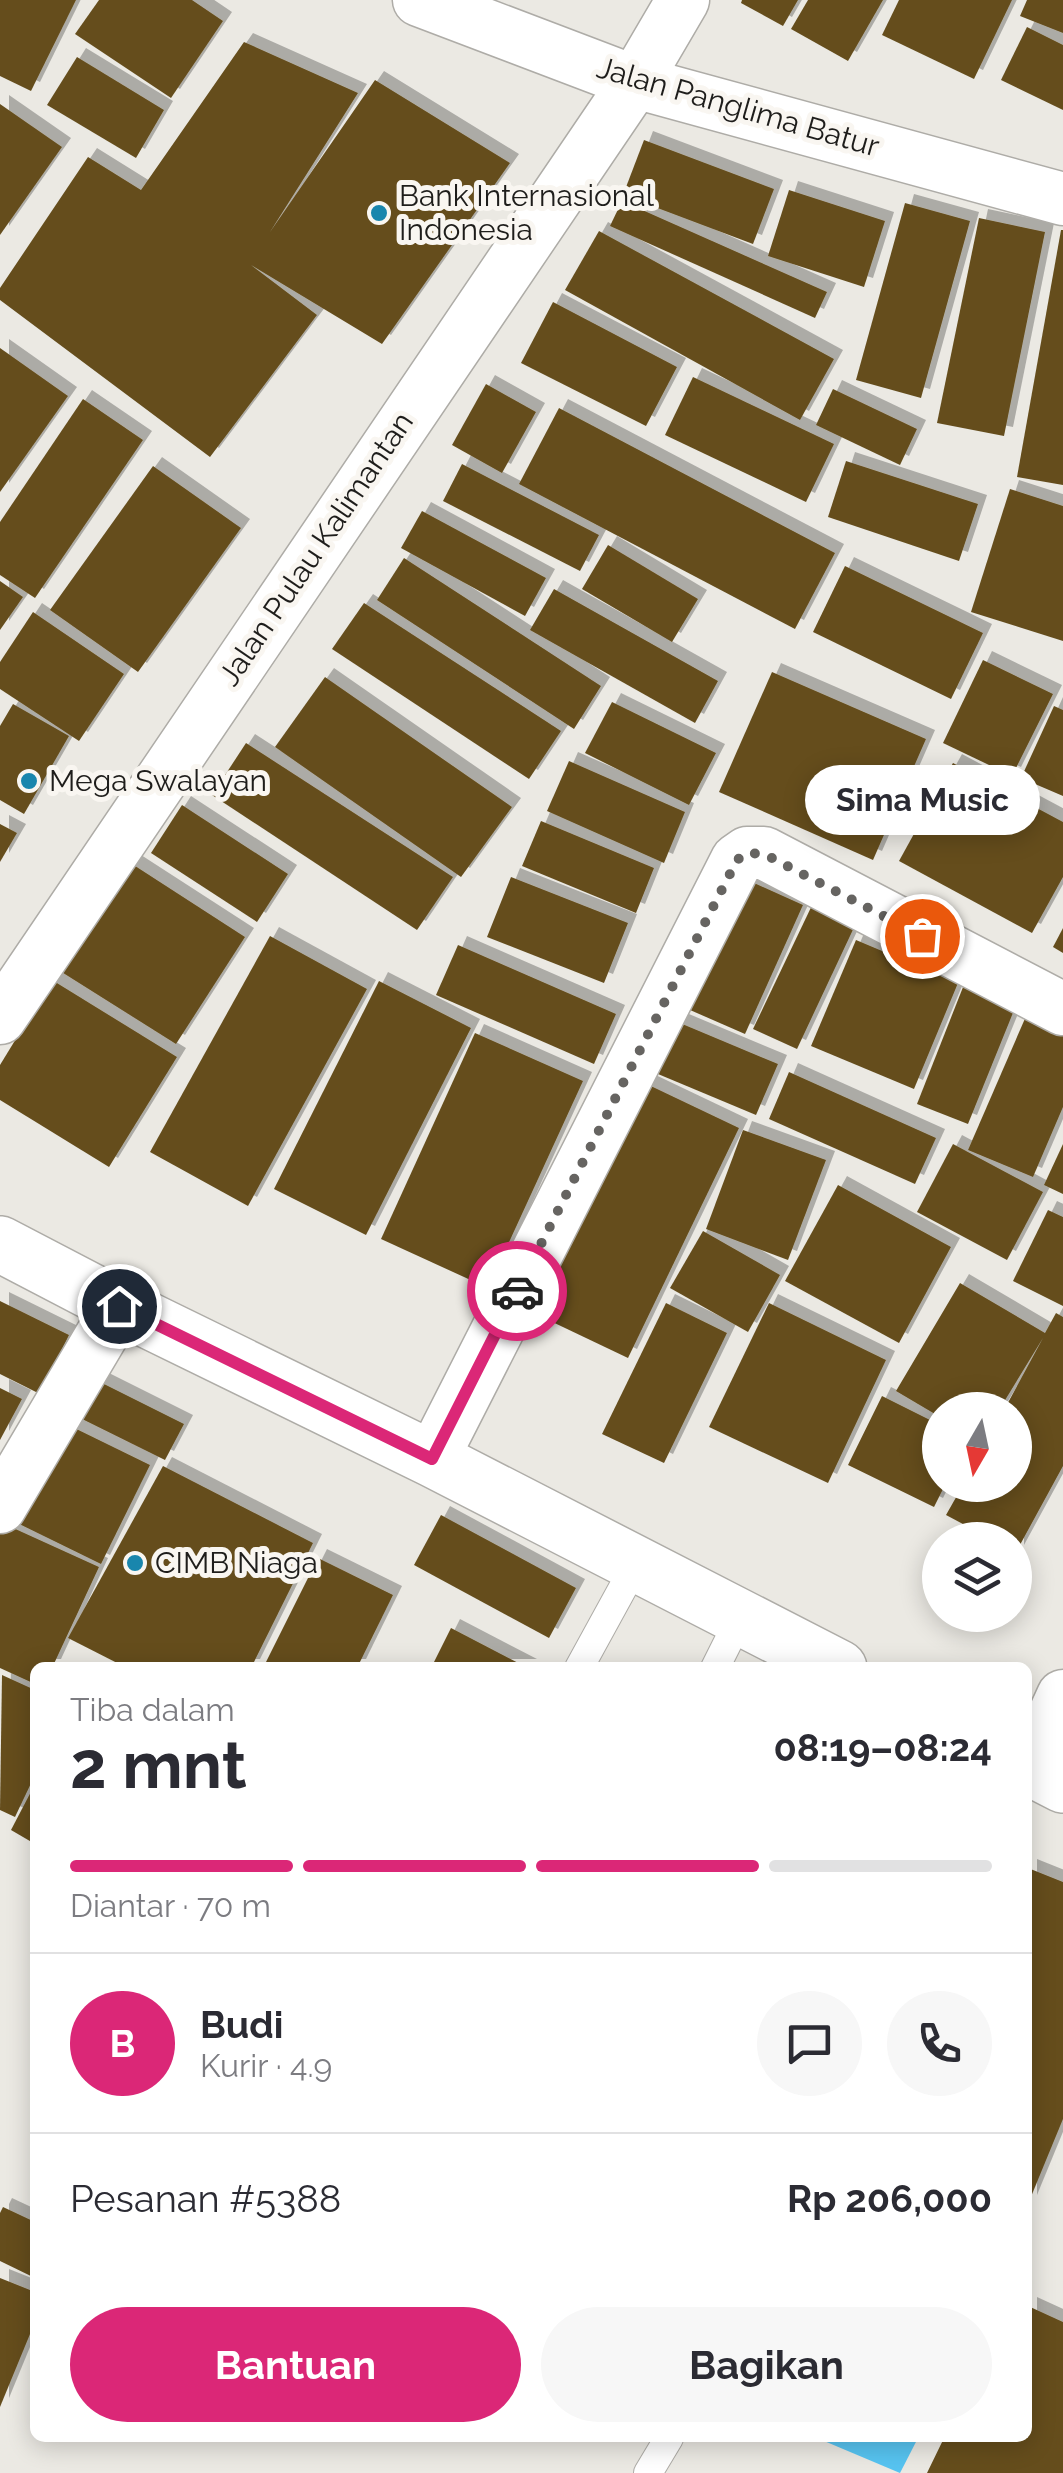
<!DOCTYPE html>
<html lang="id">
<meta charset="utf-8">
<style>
body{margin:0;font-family:Raleway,sans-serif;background:#f7f7f7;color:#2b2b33;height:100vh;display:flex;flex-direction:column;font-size:38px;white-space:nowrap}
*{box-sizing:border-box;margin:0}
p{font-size:32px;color:#7c7c81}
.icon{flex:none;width:55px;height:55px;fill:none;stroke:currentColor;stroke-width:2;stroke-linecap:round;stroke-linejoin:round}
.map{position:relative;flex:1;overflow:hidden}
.drawer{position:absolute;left:30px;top:1662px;width:1002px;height:780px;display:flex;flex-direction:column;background:#fff;border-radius:15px;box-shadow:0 5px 25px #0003}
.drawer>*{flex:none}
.needle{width:65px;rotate:189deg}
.buttons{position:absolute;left:922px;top:1392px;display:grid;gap:20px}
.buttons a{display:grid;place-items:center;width:110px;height:110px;border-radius:50%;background:#fff;box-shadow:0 5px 25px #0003;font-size:50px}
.pin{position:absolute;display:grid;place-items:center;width:85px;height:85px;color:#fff;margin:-42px;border:5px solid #fff;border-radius:50%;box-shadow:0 2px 10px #0007}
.courier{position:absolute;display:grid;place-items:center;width:100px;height:100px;margin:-50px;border:8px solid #db2777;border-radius:50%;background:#fff;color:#222;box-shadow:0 2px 12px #0007}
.bubble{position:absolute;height:70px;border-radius:35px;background:#fff;box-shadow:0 5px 25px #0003;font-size:32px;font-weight:700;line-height:70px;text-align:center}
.summary em{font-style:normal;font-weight:700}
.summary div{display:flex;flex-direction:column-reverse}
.summary{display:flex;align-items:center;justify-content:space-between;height:170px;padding:0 40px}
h1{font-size:65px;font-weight:700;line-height:75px}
.bar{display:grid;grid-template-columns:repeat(4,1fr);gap:15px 10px;align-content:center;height:120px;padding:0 40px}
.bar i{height:12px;border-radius:8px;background:#e1e1e2}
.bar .selected{background:#db2777}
.bar p{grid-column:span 4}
.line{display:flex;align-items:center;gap:25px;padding:0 40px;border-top:2px solid #e1e1e2}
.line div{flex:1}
.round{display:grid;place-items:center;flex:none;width:105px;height:105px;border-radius:52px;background:#f7f7f7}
.primary-button{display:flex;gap:20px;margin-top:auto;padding:20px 40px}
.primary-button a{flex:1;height:115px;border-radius:60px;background:#db2777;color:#fff;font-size:40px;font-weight:700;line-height:115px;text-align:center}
.primary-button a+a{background:#f7f7f7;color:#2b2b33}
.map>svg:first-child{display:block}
</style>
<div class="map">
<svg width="1063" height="2473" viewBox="0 0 1063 2473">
<defs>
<filter id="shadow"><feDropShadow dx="9" dy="-9" stdDeviation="0" flood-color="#0004"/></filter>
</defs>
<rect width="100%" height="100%" fill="#ebe9e3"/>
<polygon fill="#57c4f1" points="817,2438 918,2438 900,2473"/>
<g fill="#654e1e" filter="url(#shadow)">
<polygon points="0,0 76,0 31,91 0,76"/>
<polygon points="99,0 192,0 223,21 171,98 75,34"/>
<polygon points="742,0 798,0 783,26 741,3"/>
<polygon points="808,0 883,0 848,61 791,29"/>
<polygon points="899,0 1012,0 974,79 882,35"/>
<polygon points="1027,0 1063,0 1063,33 1020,16"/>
<polygon points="1027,27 1063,45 1063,110 1001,80"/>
<polygon points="244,42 358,93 270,232 375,80 510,163 382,344 251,265 317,315 210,457 0,300 0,288 88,157 141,190"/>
<polygon points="77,57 164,110 136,158 47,105"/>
<polygon points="0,104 62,147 0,235"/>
<polygon points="644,140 774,189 753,244 623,195"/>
<polygon points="789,190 885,221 864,287 768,256"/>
<polygon points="622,201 827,292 815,318 610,226"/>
<polygon points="905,203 970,221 921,398 856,380"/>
<polygon points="979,218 1045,232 1004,436 937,423"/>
<polygon points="1061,230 1063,230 1063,485 1017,477"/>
<polygon points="599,231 834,359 800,420 565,290"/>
<polygon points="553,302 677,367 646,426 521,363"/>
<polygon points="0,348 68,396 0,492"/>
<polygon points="693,377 834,444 806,502 665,435"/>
<polygon points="486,384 536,412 502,473 452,445"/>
<polygon points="833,389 917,429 900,465 816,425"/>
<polygon points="83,399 143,440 35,598 0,575 0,522"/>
<polygon points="559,408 835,553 795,629 519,484"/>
<polygon points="846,461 978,504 959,561 828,517"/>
<polygon points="462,464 599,535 580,571 443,501"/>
<polygon points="153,466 241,528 138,672 50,610"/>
<polygon points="1010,489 1063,506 1063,641 971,612"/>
<polygon points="422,511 546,578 525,616 401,548"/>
<polygon points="608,545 698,599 672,642 582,589"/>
<polygon points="404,558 601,686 574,729 377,600"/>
<polygon points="845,566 983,633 951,699 813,632"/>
<polygon points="0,581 23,597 0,630"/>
<polygon points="554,589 718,681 695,723 530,630"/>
<polygon points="364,603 561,731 529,779 332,649"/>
<polygon points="33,612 124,674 79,741 0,689 0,662"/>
<polygon points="983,660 1053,694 1012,776 943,743"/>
<polygon points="772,672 926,739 873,860 719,792"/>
<polygon points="325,677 512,807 461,877 275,747"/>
<polygon points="612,702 716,753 689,805 585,753"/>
<polygon points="13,704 69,736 24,814 0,800 0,726"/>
<polygon points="1054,706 1063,710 1063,796 1021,778"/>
<polygon points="246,743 453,877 417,930 212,795"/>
<polygon points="569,761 685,812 664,863 547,811"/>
<polygon points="953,763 1063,822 1063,877 1032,933 899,861"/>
<polygon points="182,805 288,874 257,922 151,853"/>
<polygon points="541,821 654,868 636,913 522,866"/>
<polygon points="0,824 17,833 0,862"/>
<polygon points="129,862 245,937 176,1044 60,971"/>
<polygon points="732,873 803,905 745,1034 674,1003"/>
<polygon points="511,877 628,923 604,983 487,937"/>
<polygon points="815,899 858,919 797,1049 753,1029"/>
<polygon points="1063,928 1063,953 1053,947"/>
<polygon points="270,936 367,989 248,1206 150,1152"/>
<polygon points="856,940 958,983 914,1089 811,1046"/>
<polygon points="458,945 616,1014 594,1064 436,995"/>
<polygon points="967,977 1019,998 968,1124 917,1104"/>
<polygon points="52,980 177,1057 109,1167 0,1100 0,1065"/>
<polygon points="379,981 471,1028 366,1235 274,1189"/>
<polygon points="1030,1007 1063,1020 1063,1107 1033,1177 968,1150"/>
<polygon points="668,1018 778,1064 756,1115 646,1069"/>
<polygon points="475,1033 583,1081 488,1288 381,1239"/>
<polygon points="789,1072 936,1138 915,1184 769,1119"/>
<polygon points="634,1078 739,1128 628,1358 523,1308"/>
<polygon points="743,1130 826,1160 788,1260 706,1229"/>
<polygon points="953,1144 1043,1192 1007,1260 917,1212"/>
<polygon points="1063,1144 1063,1194 1044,1185"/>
<polygon points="838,1185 951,1247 899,1343 785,1281"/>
<polygon points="1048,1210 1063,1217 1063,1306 1013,1281"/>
<polygon points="703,1231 780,1275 748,1332 670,1288"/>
<polygon points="960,1283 1045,1333 1056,1313 1063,1317 1063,1466 1015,1554 1015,1540 993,1540 946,1515 963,1485 1015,1485 1015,1410 1004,1410 1043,1338 999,1410 940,1410 940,1417 896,1391"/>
<polygon points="0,1301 69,1335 40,1394 0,1374"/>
<polygon points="666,1303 727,1333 664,1463 602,1434"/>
<polygon points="769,1303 886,1360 828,1483 709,1427"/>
<polygon points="92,1378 184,1424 165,1460 74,1415"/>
<polygon points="0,1388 22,1399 0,1440"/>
<polygon points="882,1396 940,1425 940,1485 945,1485 934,1507 848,1465"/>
<polygon points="56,1419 150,1465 101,1564 7,1518"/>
<polygon points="163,1466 313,1543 251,1668 127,1668 68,1638"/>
<polygon points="441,1515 576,1588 549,1638 414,1565"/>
<polygon points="0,1522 99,1567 52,1668 35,1668 35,1684 0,1668"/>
<polygon points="318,1558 393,1595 357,1668 263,1668"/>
<polygon points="451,1628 528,1668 431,1668"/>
<polygon points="2,1675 35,1690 35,1775 15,1817 0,1810"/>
<polygon points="35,1784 35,1844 11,1830"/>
<polygon points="1028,1868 1063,1882 1063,2119 1028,2204"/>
<polygon points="3,2207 35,2222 35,2278 0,2261 0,2213"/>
<polygon points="0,2278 35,2292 35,2322 0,2407"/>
<polygon points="1028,2306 1063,2322 1063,2473 927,2473 944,2438 1028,2438"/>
</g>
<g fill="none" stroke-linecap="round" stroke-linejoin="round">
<g stroke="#aeaca7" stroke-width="30">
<g id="lane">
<polyline points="579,1668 636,1564"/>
<polyline points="715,1668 740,1618"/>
<polyline points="648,2473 669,2438"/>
</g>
</g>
<g stroke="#aeaca7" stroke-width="55">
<g id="street">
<polyline points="419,0 635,82 1063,199"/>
<polyline points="0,1018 635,82 683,0"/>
<polyline points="432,1459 737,860 747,853 764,853 1063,1009"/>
<polyline points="0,1507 119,1306"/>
<polyline points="1030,1768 1063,1696"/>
</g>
</g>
<g stroke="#aeaca7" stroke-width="58">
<g id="secondary">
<polyline points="0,1244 119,1306 432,1459 839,1668"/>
<polyline points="1028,1767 1063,1785"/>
</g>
</g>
<use href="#lane" stroke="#fff" stroke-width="28"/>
<use href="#street" stroke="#fff" stroke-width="52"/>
<use href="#secondary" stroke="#fff" stroke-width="55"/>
</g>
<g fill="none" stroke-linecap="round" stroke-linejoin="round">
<polyline stroke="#666461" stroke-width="10" stroke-dasharray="0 18" points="517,1291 737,860 747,853 764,854 922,936"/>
<polyline stroke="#db2777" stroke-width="12" points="119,1306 432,1459 517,1291"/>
</g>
<g fill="#1986ad" stroke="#f9f6f1" stroke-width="4">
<circle cx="379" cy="213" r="10"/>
<circle cx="29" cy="781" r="10"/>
<circle cx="135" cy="1563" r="10"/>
</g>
<g text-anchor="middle" stroke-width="10" stroke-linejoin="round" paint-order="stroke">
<g font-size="30" fill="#1e1d1b" stroke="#f9f6f1">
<text transform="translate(738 107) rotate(16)" y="10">Jalan Panglima Batur</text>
<text transform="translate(316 549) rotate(-56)" y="10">Jalan Pulau Kalimantan</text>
</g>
<g font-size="30" fill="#1e1d1b" stroke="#f9f6f1" text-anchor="start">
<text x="399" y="206">Bank Internasional<tspan x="399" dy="34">Indonesia</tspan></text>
<text x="49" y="791">Mega Swalayan</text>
<text x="155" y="1573">CIMB Niaga</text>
</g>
</g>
</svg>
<div class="buttons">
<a><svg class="needle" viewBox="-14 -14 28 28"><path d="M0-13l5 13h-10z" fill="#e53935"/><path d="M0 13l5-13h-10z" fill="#7c7c81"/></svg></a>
<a><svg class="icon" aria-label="layers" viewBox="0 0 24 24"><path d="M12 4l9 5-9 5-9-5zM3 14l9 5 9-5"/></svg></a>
</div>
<div class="pin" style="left:922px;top:936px;background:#ea580c"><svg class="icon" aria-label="bag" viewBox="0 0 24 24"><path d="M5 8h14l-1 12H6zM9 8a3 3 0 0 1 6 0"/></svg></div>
<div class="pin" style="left:119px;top:1306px;background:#1f2937"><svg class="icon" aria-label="home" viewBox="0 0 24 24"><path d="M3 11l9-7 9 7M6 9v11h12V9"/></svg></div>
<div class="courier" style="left:517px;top:1291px"><svg class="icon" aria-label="car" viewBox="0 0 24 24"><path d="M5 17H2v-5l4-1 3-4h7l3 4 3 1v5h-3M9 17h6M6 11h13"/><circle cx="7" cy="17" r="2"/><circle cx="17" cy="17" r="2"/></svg></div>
<div class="bubble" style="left:805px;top:765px;width:235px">Sima Music</div>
<section class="drawer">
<div class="summary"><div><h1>2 mnt</h1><p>Tiba dalam</p></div><em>08:19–08:24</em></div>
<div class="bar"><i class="selected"></i><i class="selected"></i><i class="selected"></i><i></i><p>Diantar · 70 m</p></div>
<div class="line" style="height:180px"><b class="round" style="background:#db2777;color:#fff">B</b><div><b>Budi</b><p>Kurir · 4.9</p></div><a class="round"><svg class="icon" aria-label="chat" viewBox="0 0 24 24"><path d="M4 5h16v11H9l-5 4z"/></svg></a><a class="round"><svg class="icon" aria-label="phone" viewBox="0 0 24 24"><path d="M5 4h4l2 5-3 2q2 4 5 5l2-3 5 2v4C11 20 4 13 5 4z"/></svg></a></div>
<div class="line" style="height:130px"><div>Pesanan #5388</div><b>Rp 206,000</b></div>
<div class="primary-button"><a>Bantuan</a><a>Bagikan</a></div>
</section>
</div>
